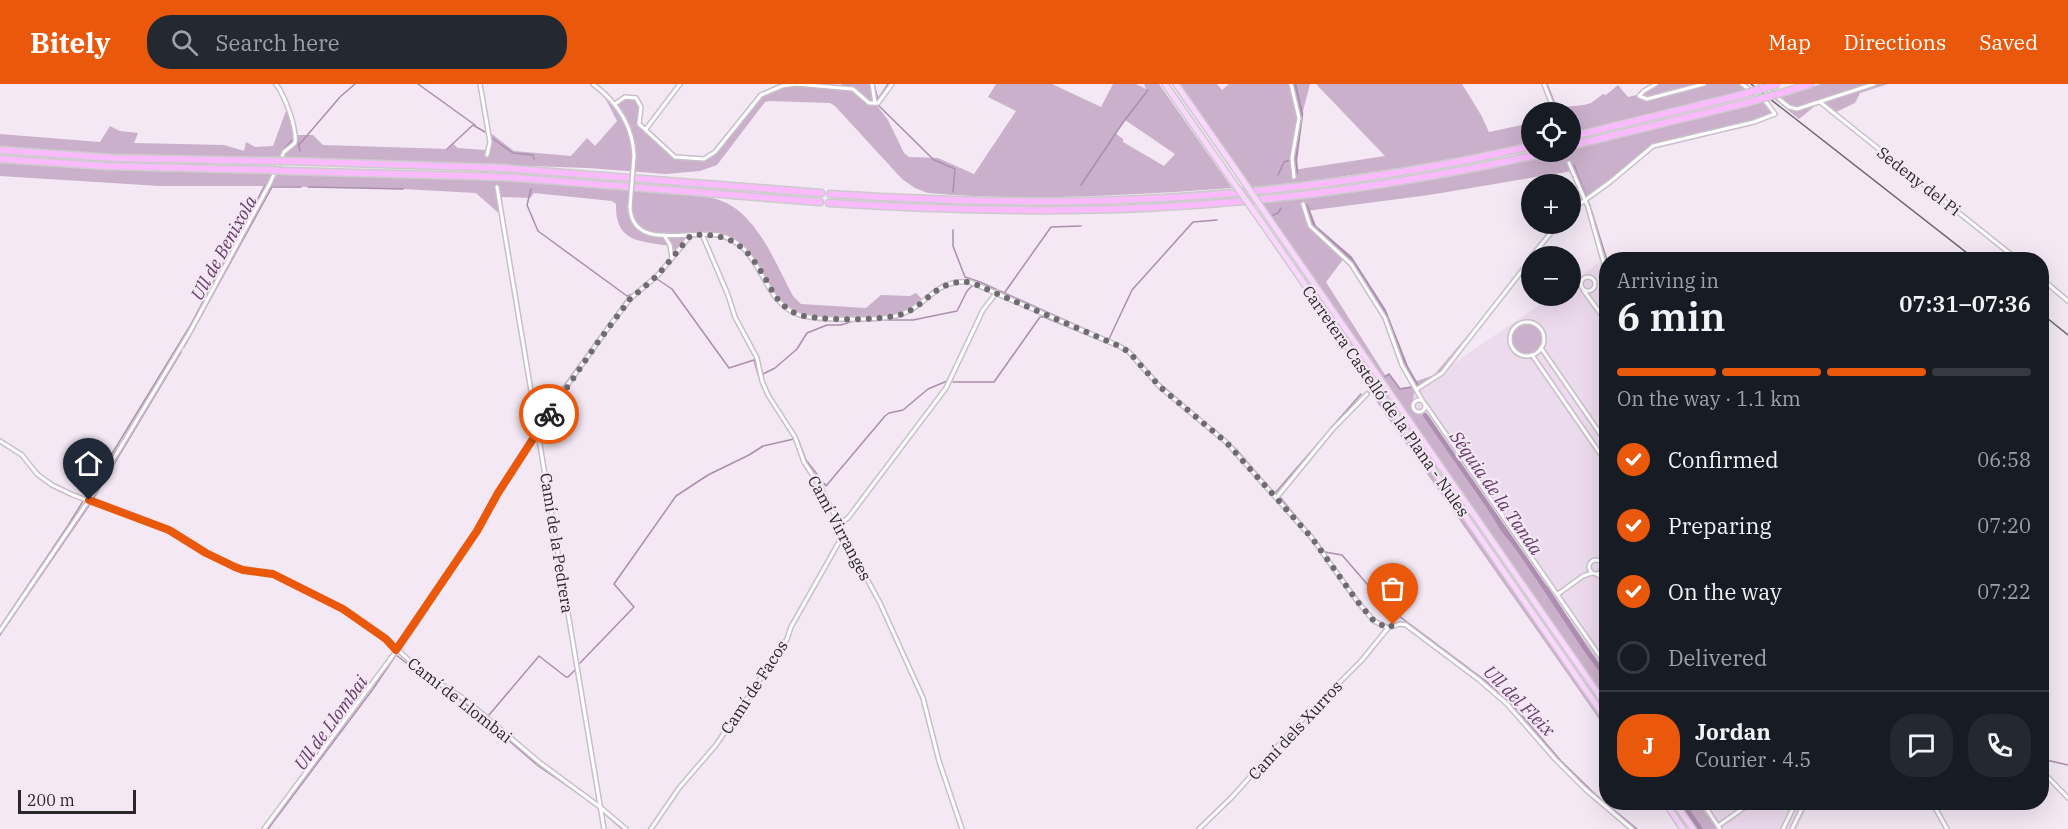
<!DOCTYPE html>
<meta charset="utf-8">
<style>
body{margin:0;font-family:"IBM Plex Serif",serif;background:#242831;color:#f1f3f6;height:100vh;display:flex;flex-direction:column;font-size:22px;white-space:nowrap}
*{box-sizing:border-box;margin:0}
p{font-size:20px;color:#9ea1a6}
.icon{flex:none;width:33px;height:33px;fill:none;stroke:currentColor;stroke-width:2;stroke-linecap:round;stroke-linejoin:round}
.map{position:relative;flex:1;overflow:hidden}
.sheet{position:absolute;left:1599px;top:168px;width:450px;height:558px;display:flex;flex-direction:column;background:#171b24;border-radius:24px;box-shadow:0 6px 24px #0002}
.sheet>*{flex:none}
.buttons{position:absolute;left:1521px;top:18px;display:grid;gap:12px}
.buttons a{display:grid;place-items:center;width:60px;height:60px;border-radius:50%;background:#171b24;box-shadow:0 6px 24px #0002;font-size:30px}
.scale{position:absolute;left:18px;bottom:15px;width:118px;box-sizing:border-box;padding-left:6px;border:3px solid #2a262a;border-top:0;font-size:16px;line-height:21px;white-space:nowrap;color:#2a262a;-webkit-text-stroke:4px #f3e8f4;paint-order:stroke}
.pin{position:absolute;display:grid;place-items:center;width:51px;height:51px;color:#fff;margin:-62px -26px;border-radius:50% 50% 50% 0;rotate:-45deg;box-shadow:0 0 6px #0007}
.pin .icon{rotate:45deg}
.courier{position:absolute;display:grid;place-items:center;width:60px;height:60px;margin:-30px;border:4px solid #ea580c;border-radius:50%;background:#fff;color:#222;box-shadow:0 2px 8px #0007}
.overview em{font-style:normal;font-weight:600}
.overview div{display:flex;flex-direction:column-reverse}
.overview{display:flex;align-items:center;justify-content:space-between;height:102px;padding:0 18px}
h1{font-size:39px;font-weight:600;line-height:45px}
.bar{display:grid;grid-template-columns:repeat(4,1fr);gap:9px 6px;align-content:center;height:72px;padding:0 18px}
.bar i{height:8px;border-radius:4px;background:#363941}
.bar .current{background:#ea580c}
.bar p{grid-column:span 4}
.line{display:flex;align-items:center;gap:15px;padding:0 18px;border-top:2px solid #363941}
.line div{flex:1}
.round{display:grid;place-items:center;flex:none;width:63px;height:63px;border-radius:24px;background:#242831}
ol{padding:0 18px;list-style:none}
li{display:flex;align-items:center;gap:18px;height:66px}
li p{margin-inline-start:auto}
li .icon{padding:6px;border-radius:50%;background:#ea580c;color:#fff;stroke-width:4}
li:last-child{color:#9ea1a6}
li i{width:33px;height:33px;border:3px solid #363941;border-radius:50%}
header{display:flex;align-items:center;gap:36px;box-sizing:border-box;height:84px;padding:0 30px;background:#ea580c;color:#fff}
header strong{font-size:28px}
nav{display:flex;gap:33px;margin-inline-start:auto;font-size:21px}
.search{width:420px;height:54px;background:#242831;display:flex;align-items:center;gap:15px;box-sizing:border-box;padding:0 21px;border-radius:24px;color:#9ea1a6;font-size:22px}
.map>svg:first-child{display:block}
</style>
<header>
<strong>Bitely</strong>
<div class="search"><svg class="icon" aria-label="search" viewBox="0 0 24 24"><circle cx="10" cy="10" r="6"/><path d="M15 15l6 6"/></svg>Search here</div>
<nav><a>Map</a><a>Directions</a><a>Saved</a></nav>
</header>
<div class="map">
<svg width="2068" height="745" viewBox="0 0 2068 745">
<rect width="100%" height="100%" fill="#f3e8f4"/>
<g fill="#ecdbed">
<polygon points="1600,178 1606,193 1606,587 1428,331 1415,328 1411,322 1415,306 1552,212 1570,212 1571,199"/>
<polygon points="1698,719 1810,719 1797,745 1717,745"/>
</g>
<g fill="#cab0cb" fill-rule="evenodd">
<path d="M842,0H872L875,19L888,36L904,69L909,73L938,74L974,90L1016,27L988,13L996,0H1052L1101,23L1113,0H1136L1146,5L1144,0H1159L1232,104C1131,111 1029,118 928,109L915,104L902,95L835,22L830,19L770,17L765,18L717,81L700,87L666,90L588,84L419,78L110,72L0,64V50L100,58L110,42L120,47L138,49L134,59L224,61L244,67L246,58L255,63L273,62L287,24L296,55L298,51H313L323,61L448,65L453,60L458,64L486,66L489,65L488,47L514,67L571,72L587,54L595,62L617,37L601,6L615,20L625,14H636L641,23L639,40L667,66L681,75L709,73L761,12L788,1L839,4ZM1125,36L1175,70L1164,82L1123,58V55L1115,49Z"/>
<path d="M1178,0H1217L1222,6L1229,0H1310L1302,31L1299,34L1292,74L1293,86L1385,72L1316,0H1462L1481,31L1489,48L1531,39V60C1439,79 1346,93 1251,104Z"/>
<polygon points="1651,0 1744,0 1751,5 1571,51 1570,28 1555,28 1554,24 1584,21 1591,19 1603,10 1606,11 1618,1 1628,13 1641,10"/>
<polygon points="1821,0 1888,0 1860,9 1855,19 1836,28 1826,19 1815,22 1799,35 1773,14"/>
<polygon points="1763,16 1774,30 1754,37 1653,62 1610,98 1585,116 1572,87 1429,111 1306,127 1310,142 1345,173 1326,198 1385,291 1389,289 1400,304 1413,302 1409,295 1414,294 1417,297 1434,291 1502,211 1444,286 1415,306 1411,324 1417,330 1428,331 1606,588 1606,617 1260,117 1506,79 1560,68 1570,68 1571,65"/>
<polygon points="0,77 117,85 274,89 267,102 160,102 0,92"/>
<path d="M276,89C421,92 567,94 712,114C755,123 774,177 793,212L801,220L866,224L881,211L910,212L916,209L923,216L903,230L889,233H809L789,226L775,212L750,170L727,154L718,151L691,150L672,174L671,162C641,157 615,159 616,120L612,117L534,109L530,114L499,113L502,132L476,109L403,105L270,102Z"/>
<polygon points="1244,118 1606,638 1606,645 1378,320 1364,291"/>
<circle cx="1527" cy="255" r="15"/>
<polygon points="1677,719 1698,719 1717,745 1695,745"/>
</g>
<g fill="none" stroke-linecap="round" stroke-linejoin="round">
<g stroke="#ac8eae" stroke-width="1.5">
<polyline points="418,0 475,41"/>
<polyline points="874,0 878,16"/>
<polyline points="1547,0 1558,28"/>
<polyline points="878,15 888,0"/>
<polyline points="877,20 934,76 955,85 953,108"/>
<polyline points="297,54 300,67"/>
<polyline points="492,54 513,69 533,71 534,75"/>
<polyline points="298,62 340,13 355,0"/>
<polyline points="284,65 293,55"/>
<polyline points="447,65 473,41 485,48"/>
<polyline points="278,76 282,68"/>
<polyline points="1574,81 1586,112"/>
<polyline points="1278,91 1284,78 1290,76"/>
<polyline points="1081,101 1124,37 1148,6"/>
<polyline points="308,103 403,105"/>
<polyline points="531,105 527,121 538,147 627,212 633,210 644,201"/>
<polyline points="1589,119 1607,176"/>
<polyline points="1273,131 1278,129 1281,124"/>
<polyline points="953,146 953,162 965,193 980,198 1127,264 1139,277"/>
<polyline points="657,195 672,205 729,284 754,276 758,290"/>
<polyline points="1005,208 1051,143 1081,142"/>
<polyline points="879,236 913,236 957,227 967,207 973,201"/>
<polyline points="1109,255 1132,206 1193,138 1217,136"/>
<polyline points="184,263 272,103 301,103"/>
<polyline points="763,290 775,284 797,265 807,249 827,241 841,241 853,237"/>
<polyline points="1385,293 1389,290 1400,305 1412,303"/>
<polyline points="1157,297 1236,365 1275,410"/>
<polyline points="953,298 994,298 1040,233 1044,233 1107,259"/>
<polyline points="1424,330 1487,422 1502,447 1518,466 1581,561 1606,595"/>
<polyline points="541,339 563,303 627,215"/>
<polyline points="1331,344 1361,310"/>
<polyline points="798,355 806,376 826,402 885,332 889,329 903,326 928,305 947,297"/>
<polyline points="529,356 535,347"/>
<polyline points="509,387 528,358"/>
<polyline points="1275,409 1329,347"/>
<polyline points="1280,413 1325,468 1342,471 1387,523 1487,598 1519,628 1561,677 1596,711 1637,745"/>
<polyline points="93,415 181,268"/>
<polyline points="438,500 472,451 507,390"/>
<polyline points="0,543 69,440 190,242 265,101"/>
<polyline points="0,551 90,420"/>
<polyline points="396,563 437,502"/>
<polyline points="580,579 634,523 614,500 676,412 708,391 749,371 763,362 794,355"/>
<polyline points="422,591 462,617 502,651"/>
<polyline points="489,631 539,572 566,593 568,593 575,586"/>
<polyline points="506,654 536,680"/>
<polyline points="2042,675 2068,681"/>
<polyline points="537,681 585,714"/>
<polyline points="1683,718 1702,745"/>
<polyline points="605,730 622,745"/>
<polyline points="1940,730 1949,745"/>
<polyline points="268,745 373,605 396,571 420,589"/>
</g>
<g stroke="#ac8eae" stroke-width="4.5">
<polyline points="1294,0 1301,30 1295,76 1296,88"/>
<polyline points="1306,122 1314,143 1350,174 1384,227 1406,283 1418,304"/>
<polyline points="1425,331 1544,502"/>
<polyline points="1546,504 1585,564 1606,593"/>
<polyline points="1682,718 1700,745"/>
</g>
<g stroke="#c9bfca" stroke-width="6">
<g id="street">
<polyline points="480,0 490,58 487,71"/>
<path d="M593,0C617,18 633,42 634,72"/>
<polyline points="872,0 875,19"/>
<polyline points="1291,0 1299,34 1292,74 1294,93"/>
<polyline points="1544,0 1555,28"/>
<polyline points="1656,0 1644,7 1639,12 1647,15 1704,0"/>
<polyline points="1761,0 1789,23 1797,25 1874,0"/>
<polyline points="1820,18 2018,176"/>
<polyline points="615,20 625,13 636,14 641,23 639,40 675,73 704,75 715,68 761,11 782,2 796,0 853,5 869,19 878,19 892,0"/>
<polyline points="646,45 680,0"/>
<polyline points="1569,79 1588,123 1606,187"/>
<polyline points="497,103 604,745"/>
<polyline points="1303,120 1310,142 1351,180 1385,234 1402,281 1422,316"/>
<path d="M630,123C632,167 689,146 718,151C763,160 760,216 797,230C813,237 886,237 902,230C930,220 934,195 970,198L1119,262L1129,268L1160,303L1226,358L1312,454L1357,517L1374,537L1388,544L1400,540L1406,541L1478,595L1507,620L1556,676L1585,705L1632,745"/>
<polyline points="1570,127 1610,98 1653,62 1754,38 1775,30 1766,18 1742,0"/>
<polyline points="702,150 728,211 735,233 757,274 762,297 768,311 795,353 804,378 821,404 839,440 843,451 880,519 923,614 939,677 962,745"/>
<polyline points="664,151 670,161 672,174"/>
<polyline points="1532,172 1558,140"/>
<circle cx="1588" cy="200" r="7"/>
<polyline points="2042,195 2068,217"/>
<polyline points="1584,207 1606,237"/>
<circle cx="1527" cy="255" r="17"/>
<polyline points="1541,264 1606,358"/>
<polyline points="1532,271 1606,378"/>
<polyline points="1417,305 1442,289 1532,174"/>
<circle cx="1419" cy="322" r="6"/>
<polyline points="1425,320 1606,581"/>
<polyline points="0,357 22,371 37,390 52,401 73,411 169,446 206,469 235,484 242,486 273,490 343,525 386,555 422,588 466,616 539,678 600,723 626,745"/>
<polyline points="1277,413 1332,346 1367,310"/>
<polyline points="839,440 848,434 946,304 983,226 997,208"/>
<circle cx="1596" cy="483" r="7"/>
<polyline points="1602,483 1606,476"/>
<polyline points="1597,490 1603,495 1601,487"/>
<polyline points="1558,510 1583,492 1592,489"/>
<path d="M0,547L89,416L191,246L270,99L284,68L295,59C297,44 285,12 276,0"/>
<polyline points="2042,687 2068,714"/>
<polyline points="1702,718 1720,745"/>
<polyline points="1932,718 1947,745"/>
<polyline points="1718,742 1752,718"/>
<polyline points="264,745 411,547 477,447 498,409 566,303 608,244 630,215 658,191 691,151"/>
<polyline points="651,745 679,704 716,661 787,555 791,543 843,451"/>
<polyline points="1199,745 1232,713 1297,641 1362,576 1388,544"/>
<polyline points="1783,745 1796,718"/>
<polyline points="1792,745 1805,718"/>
</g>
</g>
<g stroke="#cccbcc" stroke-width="8">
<g id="primary">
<polyline points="1165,0 1226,88"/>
<polyline points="1176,0 1236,86"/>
<polyline points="1260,136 1606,635"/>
<polyline points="1270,136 1606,621"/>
<polyline points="1665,718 1683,745"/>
<polyline points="1674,718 1693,745"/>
</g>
</g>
<g stroke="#cccbcc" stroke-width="9">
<g id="highway">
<polyline points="1788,7 1810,0"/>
<polyline points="1570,53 1737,12"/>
<polyline points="1570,62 1746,19"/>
<polyline points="0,66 113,74 273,77"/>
<polyline points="0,75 105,82 270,86"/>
<polyline points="288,77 502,84 821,109"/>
<polyline points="286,87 504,93 820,118"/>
<path d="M830,110C927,116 1024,120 1121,116C1258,111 1398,93 1532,62"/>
<path d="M829,119C926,125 1023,128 1120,125C1264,120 1409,100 1549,68"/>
</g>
</g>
<use href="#street" stroke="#fff" stroke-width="3"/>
<use href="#primary" stroke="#fbd6fd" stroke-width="5"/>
<use href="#highway" stroke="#f9bbfc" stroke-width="6"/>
<g stroke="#6b656c" stroke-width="1.5">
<polyline points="1751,0 1976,176"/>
<polyline points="2042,230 2068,251"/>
</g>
<g stroke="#c9bfca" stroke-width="6" stroke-linecap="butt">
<polyline id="street-bridge" points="630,123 634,72"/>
</g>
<g stroke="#cccbcc" stroke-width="8" stroke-linecap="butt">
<g id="primary-bridge">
<polyline points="1236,86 1270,136"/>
<polyline points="1226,88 1260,136"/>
</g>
</g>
<g stroke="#cccbcc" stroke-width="9" stroke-linecap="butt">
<g id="highway-bridge">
<polyline points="1737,12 1778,0"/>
<polyline points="1746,19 1788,7"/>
<polyline points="273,77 288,77"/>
<polyline points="270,86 286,87"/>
</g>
</g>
<use href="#street-bridge" stroke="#fff" stroke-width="3"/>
<use href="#primary-bridge" stroke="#fbd6fd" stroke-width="5"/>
<use href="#highway-bridge" stroke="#f9bbfc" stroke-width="6"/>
</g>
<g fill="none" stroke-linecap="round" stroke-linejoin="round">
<path stroke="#706a71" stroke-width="6" stroke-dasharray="0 10.8" d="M549,330L598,258L630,215L658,191L691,151C736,149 748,164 769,201C775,213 784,225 797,230C813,237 885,237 902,230C930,220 933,196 970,198L1119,262L1129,268L1160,303L1226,358L1312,454L1357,517L1374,537L1388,544L1393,541"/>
<polyline stroke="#ea580c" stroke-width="8" points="89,416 169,446 206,469 235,483 243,486 273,490 343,525 386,555 396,566 477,447 498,409 549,330"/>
</g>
<g text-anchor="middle" stroke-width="4.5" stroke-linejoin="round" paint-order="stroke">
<g font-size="16" fill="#2a262a" stroke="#f3e8f4">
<text transform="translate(1919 97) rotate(38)" y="6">Sedeny del Pi</text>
<text transform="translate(1386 317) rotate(55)" y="6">Carretera Castelló de la Plana - Nules</text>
<text transform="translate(840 444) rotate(62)" y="6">Camí Virranges</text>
<text transform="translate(557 459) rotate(81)" y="6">Camí de la Pedrera</text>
<text transform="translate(754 603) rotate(-57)" y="6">Camí de Facos</text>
<text transform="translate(460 616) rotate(38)" y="6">Camí de Llombai</text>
<text transform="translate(1295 646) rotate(-47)" y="6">Camí dels Xurros</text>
</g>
<g font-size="18" font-style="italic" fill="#653b68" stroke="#f3e8f4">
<text transform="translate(224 164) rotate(-61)" y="6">Ull de Benixola</text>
<text transform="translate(1496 409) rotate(55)" y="6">Séquia de la Tanda</text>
<text transform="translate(1519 617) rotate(45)" y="6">Ull del Fleix</text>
<text transform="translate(331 639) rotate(-54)" y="6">Ull de Llombai</text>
</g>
</g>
</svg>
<div class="buttons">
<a><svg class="icon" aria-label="locate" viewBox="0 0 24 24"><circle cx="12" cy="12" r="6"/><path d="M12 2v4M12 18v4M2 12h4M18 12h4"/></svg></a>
<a>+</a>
<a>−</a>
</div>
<div class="scale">200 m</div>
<div class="pin" style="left:1393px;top:541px;background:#ea580c"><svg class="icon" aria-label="bag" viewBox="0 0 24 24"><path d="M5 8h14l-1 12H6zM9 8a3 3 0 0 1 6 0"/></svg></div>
<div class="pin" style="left:89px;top:416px;background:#1f2937"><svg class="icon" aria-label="home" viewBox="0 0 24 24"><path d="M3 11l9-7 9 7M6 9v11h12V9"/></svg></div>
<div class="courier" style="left:549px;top:330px"><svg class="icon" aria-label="bike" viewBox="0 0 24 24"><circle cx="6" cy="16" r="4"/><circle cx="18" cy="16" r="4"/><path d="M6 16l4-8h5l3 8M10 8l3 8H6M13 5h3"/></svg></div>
<section class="sheet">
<div class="overview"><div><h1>6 min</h1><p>Arriving in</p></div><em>07:31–07:36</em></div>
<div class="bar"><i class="current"></i><i class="current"></i><i class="current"></i><i></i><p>On the way · 1.1 km</p></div>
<ol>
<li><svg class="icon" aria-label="check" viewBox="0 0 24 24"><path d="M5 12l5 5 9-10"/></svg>Confirmed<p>06:58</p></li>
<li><svg class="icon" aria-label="check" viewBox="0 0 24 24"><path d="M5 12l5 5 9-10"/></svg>Preparing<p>07:20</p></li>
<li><svg class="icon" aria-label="check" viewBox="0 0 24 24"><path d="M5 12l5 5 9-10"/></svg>On the way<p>07:22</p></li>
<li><i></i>Delivered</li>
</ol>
<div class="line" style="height:108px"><b class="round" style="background:#ea580c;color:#fff">J</b><div><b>Jordan</b><p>Courier · 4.5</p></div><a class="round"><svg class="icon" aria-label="chat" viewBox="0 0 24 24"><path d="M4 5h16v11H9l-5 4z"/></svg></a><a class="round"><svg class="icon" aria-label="phone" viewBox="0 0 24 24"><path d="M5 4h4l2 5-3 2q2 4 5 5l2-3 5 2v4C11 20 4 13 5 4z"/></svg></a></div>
</section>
</div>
